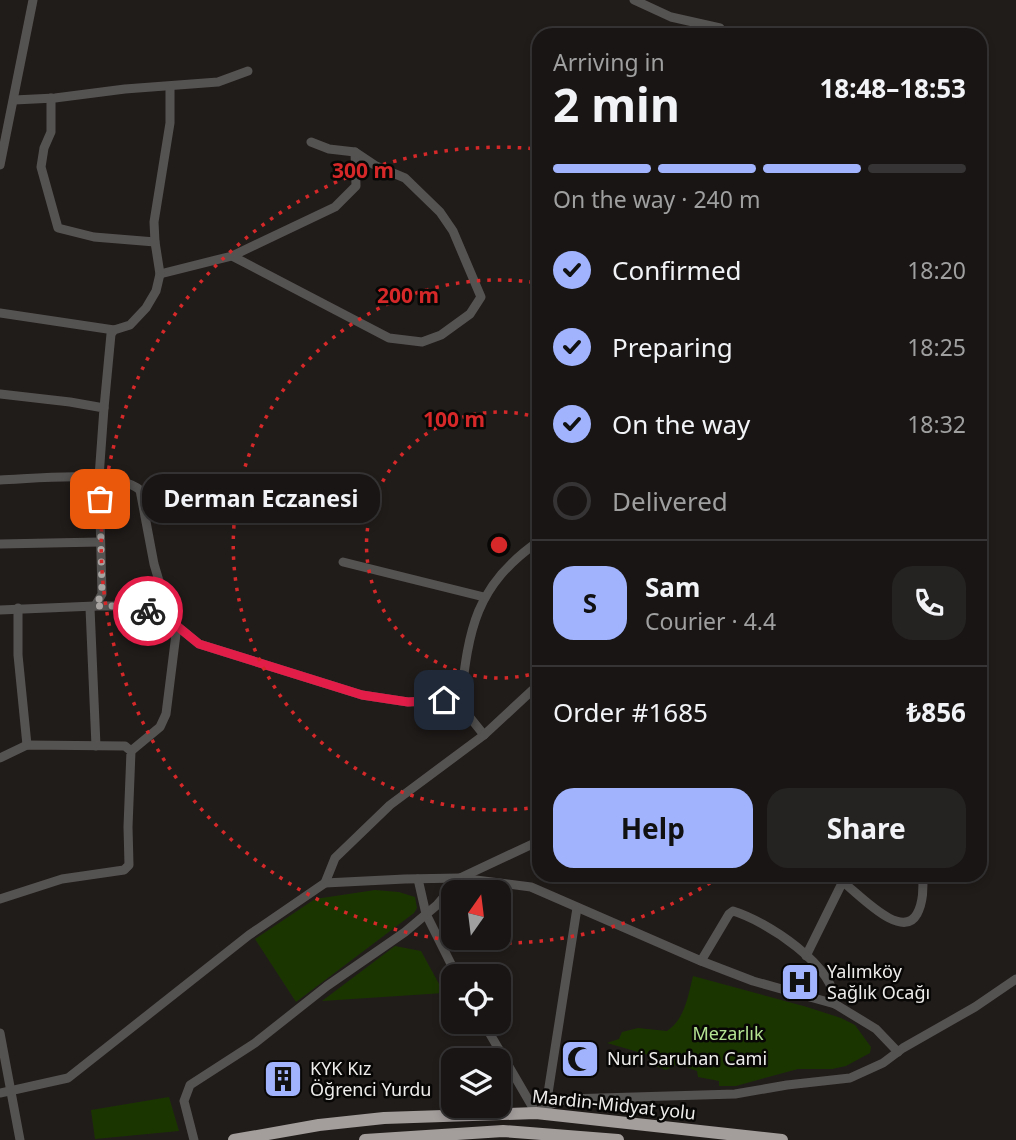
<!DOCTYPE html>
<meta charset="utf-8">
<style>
body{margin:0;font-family:"Noto Sans",sans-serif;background:#252222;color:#f1f3f6;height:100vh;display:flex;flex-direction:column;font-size:26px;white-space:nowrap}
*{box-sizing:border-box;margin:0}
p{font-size:23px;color:#9f9fa0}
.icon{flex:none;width:38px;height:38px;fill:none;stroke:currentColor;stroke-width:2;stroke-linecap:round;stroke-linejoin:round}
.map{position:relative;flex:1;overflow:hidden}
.panel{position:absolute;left:532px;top:28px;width:455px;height:854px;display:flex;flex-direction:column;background:#181514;border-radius:21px;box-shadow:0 4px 10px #0003,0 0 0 2px #363434}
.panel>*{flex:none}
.needle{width:46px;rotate:14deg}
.fabs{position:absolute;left:441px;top:880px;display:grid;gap:14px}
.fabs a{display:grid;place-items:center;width:70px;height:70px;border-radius:14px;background:#181514;box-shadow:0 4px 10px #0003,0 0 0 2px #363434;font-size:35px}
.pin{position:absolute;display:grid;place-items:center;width:60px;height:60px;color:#fff;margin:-30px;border-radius:14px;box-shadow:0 4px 10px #0006}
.courier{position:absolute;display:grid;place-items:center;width:70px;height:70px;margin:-35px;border:5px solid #e11d48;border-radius:50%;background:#fff;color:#222;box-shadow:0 2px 9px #0007}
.bubble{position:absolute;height:49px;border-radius:21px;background:#181514;box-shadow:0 4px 10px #0003,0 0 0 2px #363434;font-size:23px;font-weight:700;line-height:49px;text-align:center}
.summary em{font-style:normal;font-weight:700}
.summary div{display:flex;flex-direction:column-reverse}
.summary{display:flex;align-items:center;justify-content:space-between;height:119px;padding:0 21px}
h1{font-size:46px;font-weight:700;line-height:52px}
.bar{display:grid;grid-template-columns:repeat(4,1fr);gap:10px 7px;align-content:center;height:84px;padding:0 21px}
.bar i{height:9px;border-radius:5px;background:#363434}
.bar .selected{background:#a1b3fd}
.bar p{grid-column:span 4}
.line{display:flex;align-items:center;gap:18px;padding:0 21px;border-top:2px solid #363434}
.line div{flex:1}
.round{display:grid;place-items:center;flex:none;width:74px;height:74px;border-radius:21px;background:#252222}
ol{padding:0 21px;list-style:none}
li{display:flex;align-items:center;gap:21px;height:77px}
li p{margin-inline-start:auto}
li .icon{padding:7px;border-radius:50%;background:#a1b3fd;color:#111;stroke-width:4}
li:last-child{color:#9f9fa0}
li i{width:38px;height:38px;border:4px solid #363434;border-radius:50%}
.primary-button{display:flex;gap:14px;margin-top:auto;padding:14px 21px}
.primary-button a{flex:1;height:80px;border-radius:21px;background:#a1b3fd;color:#111;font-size:28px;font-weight:700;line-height:80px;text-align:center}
.primary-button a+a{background:#252222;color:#f1f3f6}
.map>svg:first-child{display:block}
</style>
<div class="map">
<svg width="1016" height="1140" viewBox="0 0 1016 1140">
<rect width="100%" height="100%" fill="#201c1a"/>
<g fill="#1b3501">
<polygon points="375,890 399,892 415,897 417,908 414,913 296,1002 255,939 315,899"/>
<polygon points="395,946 421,951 444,993 322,1001"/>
<path d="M693,976L807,1007L841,1018L855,1025L871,1047L870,1053L846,1066L832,1069H798L736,1086H719V1081L698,1077L697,1071L677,1064L666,1070L656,1066L652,1056L607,1043L619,1039L622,1032L638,1028L667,1031C685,1019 688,996 693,976Z"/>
<polygon points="169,1097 179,1131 95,1139 91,1110"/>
</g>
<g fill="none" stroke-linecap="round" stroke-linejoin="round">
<g stroke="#555352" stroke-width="9">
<polyline points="634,0 671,17 720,28"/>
<polyline points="51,98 51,132 44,148 41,167 58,228 94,237 155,242"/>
<polyline points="14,100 55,98 125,89 218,82 248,71"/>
<polyline points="0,165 33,0"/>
<polyline points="232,256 335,207 356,186 355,152"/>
<polyline points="160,274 232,256 389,338 422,342 441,335 470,314 481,297 453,231 440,212 405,178 376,166 355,152 329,149 311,142"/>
<polyline points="0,313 114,330"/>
<polyline points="0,394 70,402 104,408 99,477 102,594 95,606"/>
<polyline points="104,408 111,334 114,330 130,325 146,308 156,291 160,274 155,242 154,222 170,123 170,87"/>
<path d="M0,480C34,479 114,469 140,490L154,564L162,591L177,626L166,714L160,727L131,751"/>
<polyline points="0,544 100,542"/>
<polyline points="343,562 484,597"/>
<polyline points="18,608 18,655 27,745"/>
<polyline points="90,608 96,746"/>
<polyline points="0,610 95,606 132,606 146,610 177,626 199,644 362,695 408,702 444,700 460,705 484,735"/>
<path d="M460,705C469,631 473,587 539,541"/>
<polyline points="0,758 27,745 125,746 131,751 128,827 129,865 124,870 62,879 0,899"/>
<polyline points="418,879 426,914 457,976"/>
<polyline points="325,883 335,858 390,805 484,735 539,684"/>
<path d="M844,883C860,895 902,941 917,914C923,903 924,887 922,875"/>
<polyline points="806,956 846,875"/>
<path d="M701,961L729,914L733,911C766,921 835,965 835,1004"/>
<polyline points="483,1022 536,1113 546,1106 567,1099 735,1094 787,1085 850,1078 883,1063 903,1048 975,1007 1016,979"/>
<polyline points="0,1033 20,1140"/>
<polyline points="0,1093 68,1078 249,935 325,883 405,879 460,878 531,887 701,961 753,981 835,1004 876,1029 898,1052"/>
<polyline points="546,1106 577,908"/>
<polyline points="194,1140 184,1101 190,1085 255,1043 327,986 405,932 437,905 460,878 539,841"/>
</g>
<g stroke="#a39d9c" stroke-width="12">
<polyline points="234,1140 319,1125 384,1118 536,1113 782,1140"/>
<polyline points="365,1140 503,1131 618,1140"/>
</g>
</g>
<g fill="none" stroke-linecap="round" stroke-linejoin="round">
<polyline stroke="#a7a4a2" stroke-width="7" stroke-dasharray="0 12.6" points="100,499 102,594 95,606 132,606 148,611"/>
<polyline stroke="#e11d48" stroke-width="9" points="148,611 177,626 199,644 362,695 408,702 444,700"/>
</g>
<g fill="none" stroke="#d62828" stroke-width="3.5" stroke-dasharray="3.5 7">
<path d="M539 672A133 133 0 1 1 539 418"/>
<path d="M538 807A265 265 0 1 1 538 283"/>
<path d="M719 877A398 398 0 1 1 537 149"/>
</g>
<defs>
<g id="hospital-square" transform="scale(2.0125)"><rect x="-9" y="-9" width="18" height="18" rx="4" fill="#a1b3fd" stroke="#080706"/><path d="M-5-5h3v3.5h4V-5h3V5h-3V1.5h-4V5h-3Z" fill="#111"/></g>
<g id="mosque-square" transform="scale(2.0125)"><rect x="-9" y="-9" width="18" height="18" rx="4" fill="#a1b3fd" stroke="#080706"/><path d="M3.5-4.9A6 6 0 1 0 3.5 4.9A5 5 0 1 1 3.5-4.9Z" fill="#111"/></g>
<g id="building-square" transform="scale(2.0125)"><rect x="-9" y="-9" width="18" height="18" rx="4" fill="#a1b3fd" stroke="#080706"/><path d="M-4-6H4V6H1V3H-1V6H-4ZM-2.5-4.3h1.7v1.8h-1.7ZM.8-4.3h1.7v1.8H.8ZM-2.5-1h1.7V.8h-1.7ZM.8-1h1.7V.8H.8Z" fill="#111"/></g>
</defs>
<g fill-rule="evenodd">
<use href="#hospital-square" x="800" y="982"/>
<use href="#mosque-square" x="580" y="1059"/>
<use href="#building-square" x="283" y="1079"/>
</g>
<g text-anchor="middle" stroke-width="5" stroke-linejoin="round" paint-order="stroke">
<g font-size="18" fill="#efedec" stroke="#080706" text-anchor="start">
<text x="827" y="978">Yalımköy<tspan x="827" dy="21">Sağlık Ocağı</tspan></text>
<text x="607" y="1065">Nuri Saruhan Cami</text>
<text x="310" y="1075">KYK Kız<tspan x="310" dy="21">Öğrenci Yurdu</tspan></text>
</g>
<g font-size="18" fill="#b4e493" stroke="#080706">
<text x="728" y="1040">Mezarlık</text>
</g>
<g font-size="18" fill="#efedec" stroke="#080706">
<text transform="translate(614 1105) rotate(6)" y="6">Mardin-Midyat yolu</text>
</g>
</g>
<circle cx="499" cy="545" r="10" fill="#d62828" stroke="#080706" stroke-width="3.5"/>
<g font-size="21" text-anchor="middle" font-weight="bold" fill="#d62828" stroke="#080706" stroke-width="5" stroke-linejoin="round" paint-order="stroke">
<text x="363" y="178">300 m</text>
<text x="408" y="303">200 m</text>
<text x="454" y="427">100 m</text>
</g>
</svg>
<div class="fabs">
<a><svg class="needle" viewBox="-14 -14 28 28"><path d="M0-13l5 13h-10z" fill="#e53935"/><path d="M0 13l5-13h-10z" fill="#9f9fa0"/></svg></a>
<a><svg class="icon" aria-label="locate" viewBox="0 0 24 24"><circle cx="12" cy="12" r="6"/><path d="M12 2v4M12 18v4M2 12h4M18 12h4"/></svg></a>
<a><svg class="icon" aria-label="layers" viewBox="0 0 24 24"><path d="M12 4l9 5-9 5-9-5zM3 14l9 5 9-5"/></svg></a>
</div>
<div class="pin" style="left:100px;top:499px;background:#ea580c"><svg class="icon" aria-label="bag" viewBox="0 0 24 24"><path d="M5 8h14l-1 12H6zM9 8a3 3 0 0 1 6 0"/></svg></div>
<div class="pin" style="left:444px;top:700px;background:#1f2937"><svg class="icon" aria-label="home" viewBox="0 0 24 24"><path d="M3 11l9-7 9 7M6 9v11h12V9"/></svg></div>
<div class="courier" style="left:148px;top:611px"><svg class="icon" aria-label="bike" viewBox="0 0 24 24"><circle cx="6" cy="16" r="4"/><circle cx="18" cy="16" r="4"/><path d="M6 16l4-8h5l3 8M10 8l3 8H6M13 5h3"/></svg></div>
<div class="bubble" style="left:142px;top:474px;width:238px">Derman Eczanesi</div>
<section class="panel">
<div class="summary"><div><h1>2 min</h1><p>Arriving in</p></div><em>18:48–18:53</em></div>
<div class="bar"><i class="selected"></i><i class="selected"></i><i class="selected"></i><i></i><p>On the way · 240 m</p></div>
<ol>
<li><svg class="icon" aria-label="check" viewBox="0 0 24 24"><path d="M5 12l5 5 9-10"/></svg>Confirmed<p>18:20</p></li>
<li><svg class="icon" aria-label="check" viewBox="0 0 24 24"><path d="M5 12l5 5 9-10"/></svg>Preparing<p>18:25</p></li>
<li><svg class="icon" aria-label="check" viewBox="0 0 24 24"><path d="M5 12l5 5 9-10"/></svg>On the way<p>18:32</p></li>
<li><i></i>Delivered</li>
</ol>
<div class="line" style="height:126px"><b class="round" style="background:#a1b3fd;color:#111">S</b><div><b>Sam</b><p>Courier · 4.4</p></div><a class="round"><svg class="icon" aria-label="phone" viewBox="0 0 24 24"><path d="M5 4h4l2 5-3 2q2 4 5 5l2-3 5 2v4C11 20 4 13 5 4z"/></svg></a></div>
<div class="line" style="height:91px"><div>Order #1685</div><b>₺856</b></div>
<div class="primary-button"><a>Help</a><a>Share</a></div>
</section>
</div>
